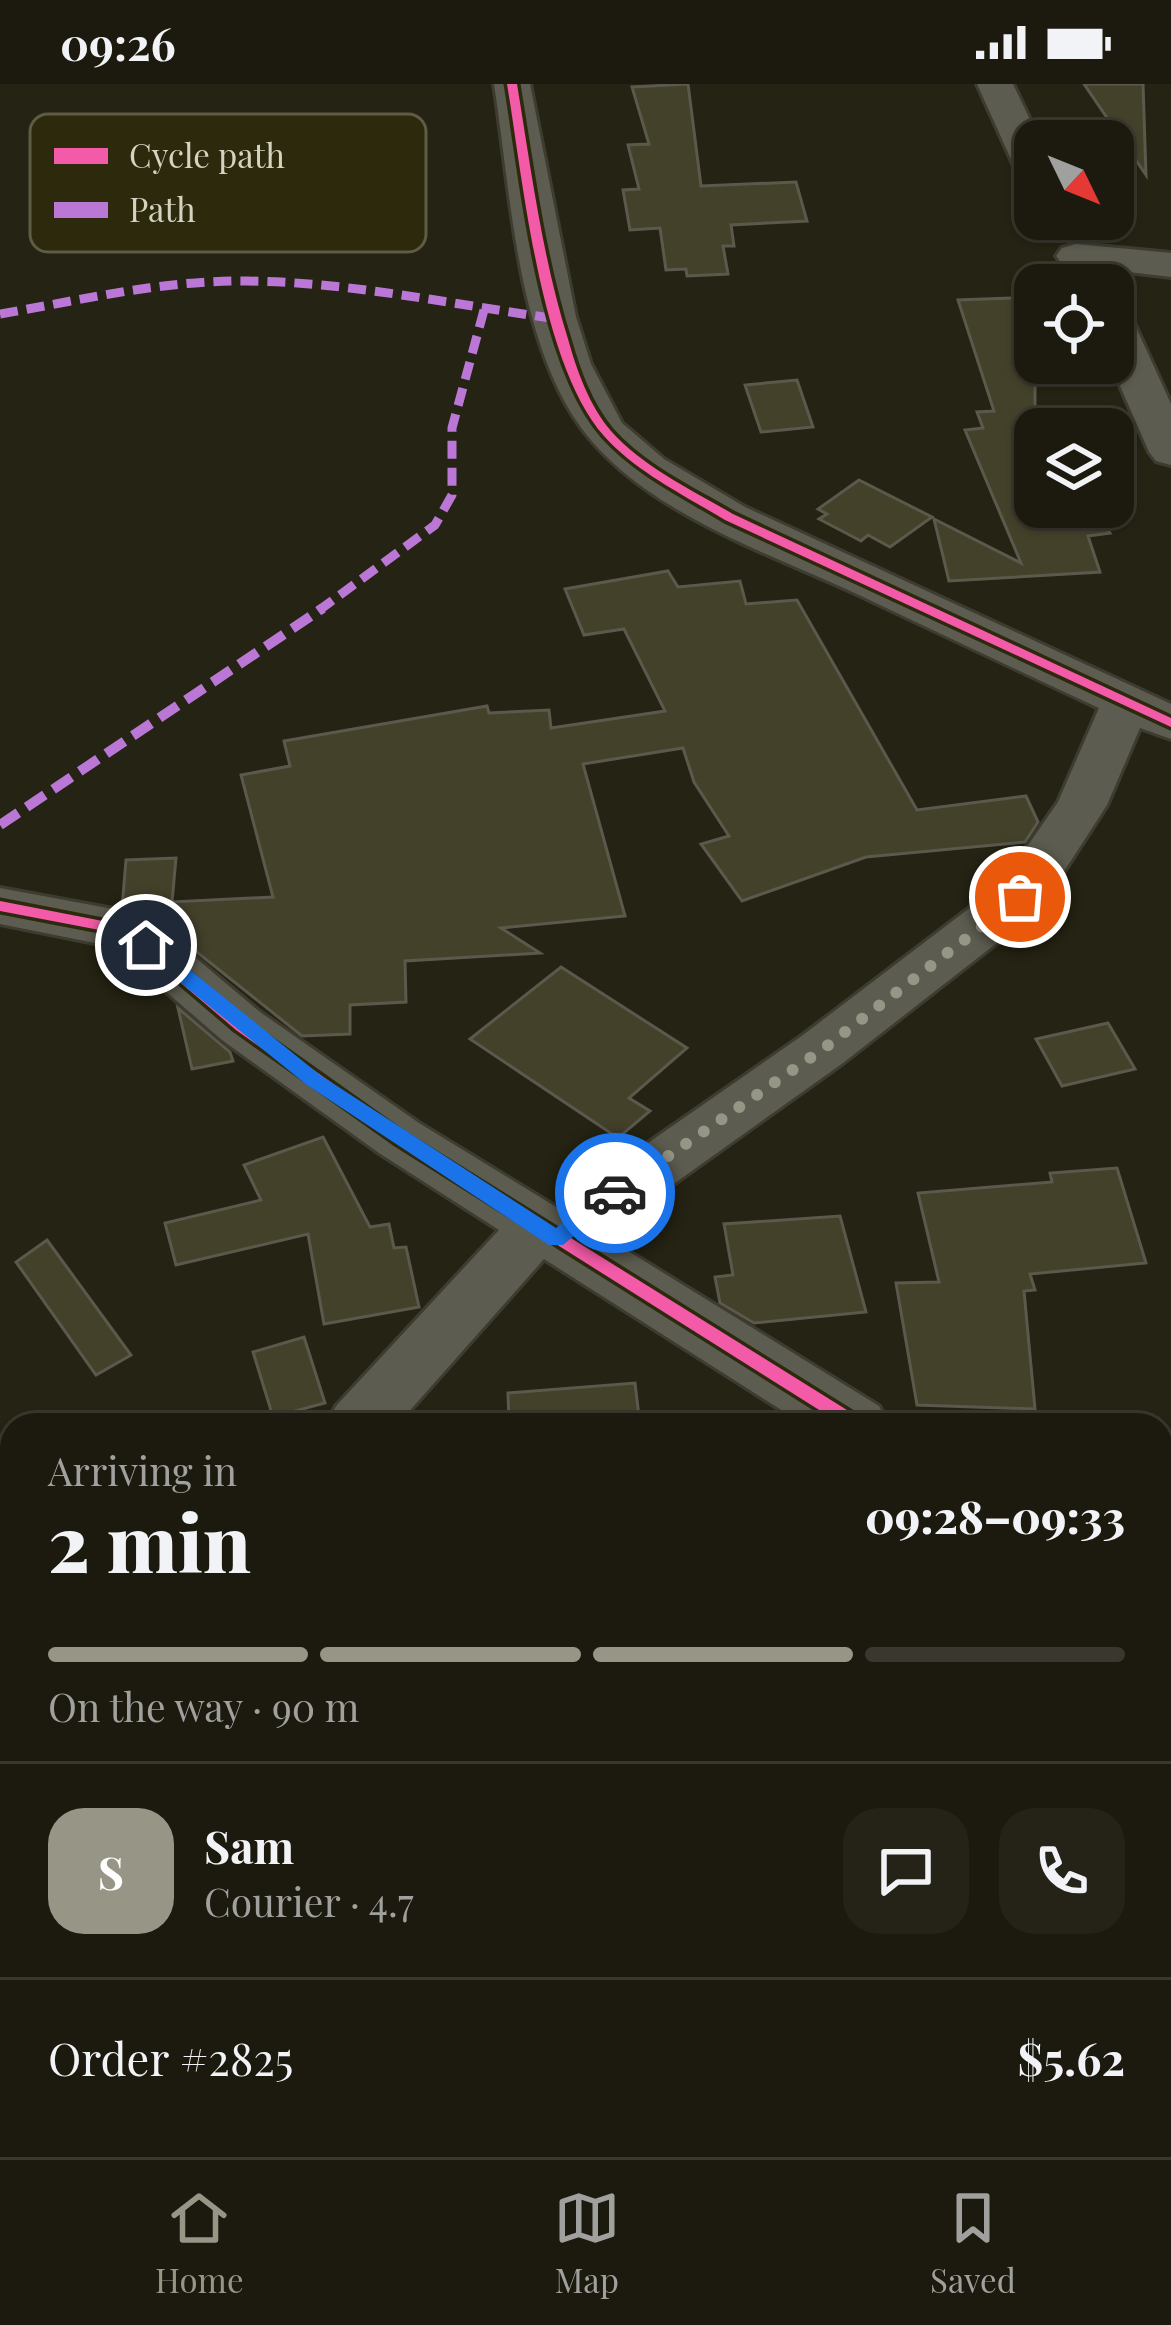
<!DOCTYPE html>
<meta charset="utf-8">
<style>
body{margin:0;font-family:"Playfair Display",serif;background:#252317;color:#f1f3f6;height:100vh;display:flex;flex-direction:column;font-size:45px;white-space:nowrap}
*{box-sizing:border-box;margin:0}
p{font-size:39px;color:#a0a19e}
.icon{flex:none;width:66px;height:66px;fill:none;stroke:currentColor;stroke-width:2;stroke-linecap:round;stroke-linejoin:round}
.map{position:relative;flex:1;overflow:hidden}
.drawer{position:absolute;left:0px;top:1329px;width:1173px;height:744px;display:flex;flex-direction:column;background:#1c1a0e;border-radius:36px 36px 0 0;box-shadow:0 3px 9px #0004,0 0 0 3px #3a382e}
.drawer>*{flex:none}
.needle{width:78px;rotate:133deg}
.buttons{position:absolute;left:1014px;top:36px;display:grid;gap:24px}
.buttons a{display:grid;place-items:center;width:120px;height:120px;border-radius:24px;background:#1c1a0e;box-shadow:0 3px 9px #0004,0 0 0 3px #3a382e;font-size:60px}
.pin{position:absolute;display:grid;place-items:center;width:102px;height:102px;color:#fff;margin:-51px;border:6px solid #fff;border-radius:50%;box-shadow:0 3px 12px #0007}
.courier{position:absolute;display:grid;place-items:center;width:120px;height:120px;margin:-60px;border:9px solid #1a73e8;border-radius:50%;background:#fff;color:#222;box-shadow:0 3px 15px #0007}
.head em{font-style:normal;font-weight:800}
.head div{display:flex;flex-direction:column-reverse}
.head{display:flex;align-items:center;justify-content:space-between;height:204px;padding:0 48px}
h1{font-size:78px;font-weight:800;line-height:90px}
.bar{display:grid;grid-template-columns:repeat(4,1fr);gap:18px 12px;align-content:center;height:144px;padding:0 48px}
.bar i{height:15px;border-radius:9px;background:#3a382e}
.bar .selected{background:#979585}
.bar p{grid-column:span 4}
.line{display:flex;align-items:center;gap:30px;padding:0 48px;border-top:3px solid #3a382e}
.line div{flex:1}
.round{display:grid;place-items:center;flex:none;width:126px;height:126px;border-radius:36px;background:#252317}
.status{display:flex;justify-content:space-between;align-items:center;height:84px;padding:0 60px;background:#1c1a0e;direction:ltr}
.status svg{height:33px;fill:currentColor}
.menu{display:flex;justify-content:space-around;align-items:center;height:168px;border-top:3px solid #3a382e;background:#1c1a0e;font-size:33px;color:#a0a19e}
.menu a{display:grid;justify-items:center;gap:6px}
.menu .selected{color:#979585}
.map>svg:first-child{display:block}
</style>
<div class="status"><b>09:26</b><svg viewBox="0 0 49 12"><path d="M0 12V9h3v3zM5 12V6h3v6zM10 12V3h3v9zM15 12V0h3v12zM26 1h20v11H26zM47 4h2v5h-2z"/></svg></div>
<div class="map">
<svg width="1171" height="2073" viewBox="0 0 1171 2073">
<rect width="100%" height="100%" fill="#252313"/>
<g fill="#43412a" stroke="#5a594c" stroke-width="3">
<polygon points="688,0 701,102 796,98 807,137 731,141 734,162 723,162 728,190 687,192 686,185 666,186 660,144 630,146 623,106 639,105 628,61 649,60 632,3"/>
<polygon points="1084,0 1143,0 1146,91"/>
<polygon points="1035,213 1035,333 1054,332 1059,342 1073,345 1035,345 1035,423 1110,423 1118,441 1106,443 1110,449 1088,452 1100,488 949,497 934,435 1021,479 965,346 983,344 977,328 994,327 958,216"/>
<polygon points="797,296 813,343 761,348 745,301"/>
<polygon points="859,396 932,433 890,463 868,451 861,457 819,435 827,430 818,425"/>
<polygon points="668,487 678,503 740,497 746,520 797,516 917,726 1026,712 1038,738 1025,758 866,773 742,817 701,760 729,752 694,698 683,664 583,680 625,832 501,844 540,869 405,877 406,918 350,921 350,950 302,952 168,845 122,824 126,776 176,774 172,818 273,813 241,691 290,682 284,657 487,622 489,629 549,626 551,644 665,627 624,545 584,551 565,505"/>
<polygon points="561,883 687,964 629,1014 650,1027 618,1054 470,955"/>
<polygon points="178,924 230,968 233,977 192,985"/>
<polygon points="1108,939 1135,985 1062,1002 1036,955"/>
<polygon points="323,1053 370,1143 389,1140 394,1164 406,1163 419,1223 324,1240 308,1150 176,1181 165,1139 261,1116 244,1081"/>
<polygon points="1117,1084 1146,1179 1030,1190 1035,1206 1024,1207 1035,1325 917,1321 896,1199 939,1198 918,1109 1052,1098 1050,1089"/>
<polygon points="840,1132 866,1228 754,1239 720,1219 715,1193 733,1191 724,1140"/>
<polygon points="47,1156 131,1271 96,1291 16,1178"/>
<polygon points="304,1253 325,1319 273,1333 253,1268"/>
<polygon points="635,1299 640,1341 509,1341 508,1309"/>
</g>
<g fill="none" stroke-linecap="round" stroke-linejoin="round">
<g stroke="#3e3c30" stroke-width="6">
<g id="minor">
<path d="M494,0H530L576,233L591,280L622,339L664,375L745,423L1171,620V655L1140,644L1107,721L1039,826L843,979L602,1151L879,1322L889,1341H805L544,1175L397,1341H326L336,1322L499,1146L379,1069L222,956L127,874L100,860L0,840V804L113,825L165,848L260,928L419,1039L556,1123L803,951L1001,800L1058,718L1099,624C1019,587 939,549 859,511C760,465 621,421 566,320C515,227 510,103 494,0Z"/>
<polygon points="977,0 1013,0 1040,57 1035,57 1035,97 1016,86"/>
<polygon points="1076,160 1171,169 1171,193 1062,180 1056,172 1062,164"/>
<polygon points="1113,227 1128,230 1134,239 1171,320 1171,381 1156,377 1149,368 1110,279"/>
<polygon points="1161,1531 1171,1535 1171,1598 1161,1595"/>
<polygon points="12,1657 12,1729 0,1734 0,1661"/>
<polygon points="510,2061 588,2061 592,2073 514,2073"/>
</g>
</g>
<use href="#minor" fill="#5c5c50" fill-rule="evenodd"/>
<g stroke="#ba77d6" stroke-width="9" stroke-dasharray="18 9" stroke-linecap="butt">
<path d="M0,230C82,216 163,196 247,197C351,198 455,221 558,235"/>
<polyline points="318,527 435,441 452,411 452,344 484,226"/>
</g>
<polyline stroke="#ba77d6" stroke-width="10" stroke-dasharray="22 10" stroke-linecap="butt" points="0,741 323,524"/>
<g stroke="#2c290c" stroke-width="7">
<g id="cycleway">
<path d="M507,0H517C531,85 542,172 568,255C577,287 589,321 611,347C643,383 692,406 733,430L1171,634V643L725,436C684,411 636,388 604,352C540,280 523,95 507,0Z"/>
<polygon points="0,817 113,839 151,857 246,938 404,1050 863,1336 865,1341 843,1341 394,1058 236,946 141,865 110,848 0,827"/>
</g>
</g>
<use href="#cycleway" fill="#f35aa7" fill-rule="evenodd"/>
</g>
<polygon fill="#1a73e8" points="140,856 153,856 320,991 556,1144 608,1103 615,1101 625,1109 563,1161 549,1161 307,1001 140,866"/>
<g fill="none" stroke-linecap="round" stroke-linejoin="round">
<polyline stroke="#979585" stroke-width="12" stroke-dasharray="0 21.6" points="615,1109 823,965 1020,813"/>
</g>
<rect x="30" y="30" width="396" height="138" rx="18" fill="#2c290c" stroke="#5e5c43" stroke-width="3"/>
<rect x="54" y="64" width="54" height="16" fill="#f35aa7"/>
<rect x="54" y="118" width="54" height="16" fill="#ba77d6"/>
<g font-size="33" fill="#d4d3c2">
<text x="129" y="84">Cycle path</text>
<text x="129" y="138">Path</text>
</g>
</svg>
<div class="buttons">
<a><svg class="needle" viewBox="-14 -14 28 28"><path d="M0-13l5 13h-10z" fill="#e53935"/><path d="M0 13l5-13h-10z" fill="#a0a19e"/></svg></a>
<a><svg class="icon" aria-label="locate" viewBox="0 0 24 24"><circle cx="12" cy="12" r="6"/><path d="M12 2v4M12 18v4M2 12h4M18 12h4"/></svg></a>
<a><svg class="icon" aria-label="layers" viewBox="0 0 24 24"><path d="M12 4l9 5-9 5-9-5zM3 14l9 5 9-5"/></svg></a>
</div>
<div class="pin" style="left:1020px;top:813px;background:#ea580c"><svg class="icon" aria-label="bag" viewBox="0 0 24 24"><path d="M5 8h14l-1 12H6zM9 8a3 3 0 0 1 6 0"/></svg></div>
<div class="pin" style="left:146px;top:861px;background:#1f2937"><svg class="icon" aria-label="home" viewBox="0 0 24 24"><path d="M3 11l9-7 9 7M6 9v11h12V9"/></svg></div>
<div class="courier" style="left:615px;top:1109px"><svg class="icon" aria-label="car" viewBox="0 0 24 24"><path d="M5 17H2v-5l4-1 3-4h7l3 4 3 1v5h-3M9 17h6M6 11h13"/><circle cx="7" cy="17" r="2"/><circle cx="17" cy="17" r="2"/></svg></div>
<section class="drawer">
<div class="head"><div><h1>2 min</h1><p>Arriving in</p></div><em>09:28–09:33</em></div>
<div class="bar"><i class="selected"></i><i class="selected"></i><i class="selected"></i><i></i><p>On the way · 90 m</p></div>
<div class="line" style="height:216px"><b class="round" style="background:#979585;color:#fff">S</b><div><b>Sam</b><p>Courier · 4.7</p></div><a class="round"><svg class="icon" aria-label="chat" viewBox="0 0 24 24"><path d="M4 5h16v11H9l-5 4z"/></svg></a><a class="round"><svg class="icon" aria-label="phone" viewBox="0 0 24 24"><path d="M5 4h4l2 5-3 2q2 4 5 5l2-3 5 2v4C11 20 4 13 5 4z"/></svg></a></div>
<div class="line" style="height:156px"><div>Order #2825</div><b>$5.62</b></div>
</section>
</div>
<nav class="menu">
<a class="selected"><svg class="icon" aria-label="home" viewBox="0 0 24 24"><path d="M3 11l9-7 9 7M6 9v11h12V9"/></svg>Home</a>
<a><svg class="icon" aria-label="map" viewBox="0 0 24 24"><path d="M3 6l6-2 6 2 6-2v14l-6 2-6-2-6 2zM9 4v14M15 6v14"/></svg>Map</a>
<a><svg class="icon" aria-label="saved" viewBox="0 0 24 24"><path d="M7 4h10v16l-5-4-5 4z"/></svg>Saved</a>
</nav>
